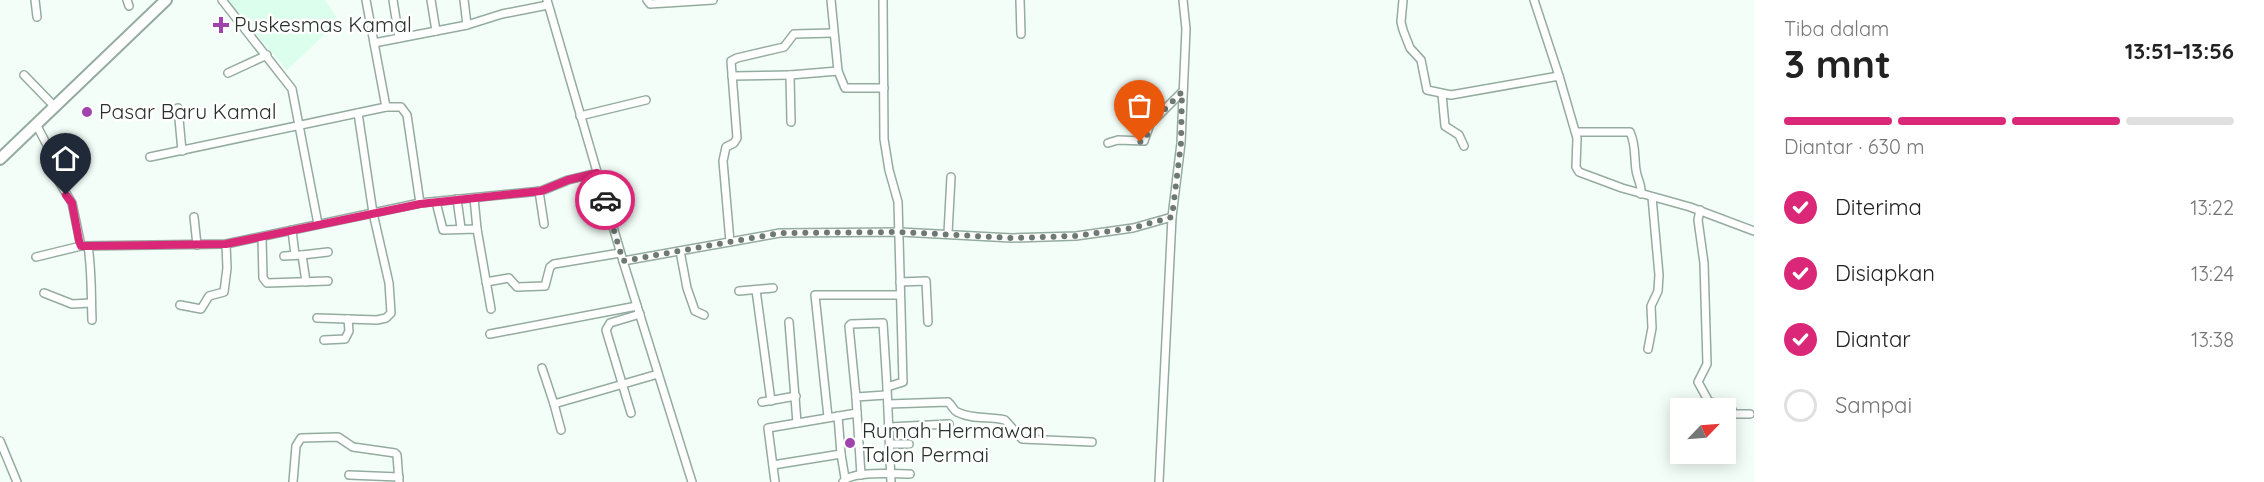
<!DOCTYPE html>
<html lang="id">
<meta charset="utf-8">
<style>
body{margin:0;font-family:Quicksand,sans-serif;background:#f2f2f2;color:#222;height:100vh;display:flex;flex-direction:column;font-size:22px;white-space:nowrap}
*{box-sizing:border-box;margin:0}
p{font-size:20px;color:#767676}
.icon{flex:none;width:33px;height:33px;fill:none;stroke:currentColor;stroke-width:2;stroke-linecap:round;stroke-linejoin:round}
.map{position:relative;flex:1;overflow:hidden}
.drawer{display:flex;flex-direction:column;background:#fff;width:510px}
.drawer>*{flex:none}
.needle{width:39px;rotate:65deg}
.controls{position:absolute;left:1670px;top:398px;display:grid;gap:12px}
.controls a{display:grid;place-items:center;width:66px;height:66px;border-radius:0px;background:#fff;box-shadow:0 3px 15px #0003;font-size:30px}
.pin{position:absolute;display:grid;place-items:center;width:51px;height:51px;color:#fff;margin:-62px -26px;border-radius:50% 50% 50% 0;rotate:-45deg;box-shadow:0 0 6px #0007}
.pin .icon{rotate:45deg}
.courier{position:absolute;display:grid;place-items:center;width:60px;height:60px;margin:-30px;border:4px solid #db2777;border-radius:50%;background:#fff;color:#222;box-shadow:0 2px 8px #0007}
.summary em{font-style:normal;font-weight:700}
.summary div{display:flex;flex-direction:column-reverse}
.summary{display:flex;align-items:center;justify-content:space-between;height:102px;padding:0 30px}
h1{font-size:39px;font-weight:700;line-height:45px}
.bar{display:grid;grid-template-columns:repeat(4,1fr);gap:9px 6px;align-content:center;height:72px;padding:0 30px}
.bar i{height:8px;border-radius:4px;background:#e0e0e0}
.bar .current{background:#db2777}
.bar p{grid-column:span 4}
ol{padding:0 30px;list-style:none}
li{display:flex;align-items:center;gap:18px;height:66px}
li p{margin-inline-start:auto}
li .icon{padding:6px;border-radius:50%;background:#db2777;color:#fff;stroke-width:4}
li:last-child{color:#767676}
li i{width:33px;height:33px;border:3px solid #e0e0e0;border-radius:50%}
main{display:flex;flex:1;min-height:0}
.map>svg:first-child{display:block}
</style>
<main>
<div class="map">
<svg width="1754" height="482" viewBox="0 0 1754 482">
<rect width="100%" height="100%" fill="#f4fef9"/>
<polygon fill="#dcfeec" points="227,0 325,0 339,21 287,70"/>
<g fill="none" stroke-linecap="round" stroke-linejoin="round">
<g stroke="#94ac9f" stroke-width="10">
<g id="minor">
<polyline points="35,0 37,17"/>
<polyline points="127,0 129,6"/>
<polyline points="222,0 292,89 318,224"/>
<polyline points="366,0 386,107"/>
<polyline points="393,0 399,38"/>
<polyline points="431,0 436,31"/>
<polyline points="464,0 467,25"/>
<polyline points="547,0 623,261 692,482"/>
<polyline points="647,0 650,4 713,0"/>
<polyline points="831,0 838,71"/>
<polyline points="883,0 884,139 889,170 898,202 903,382 887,387 891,482"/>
<polyline points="1020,0 1021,34"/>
<polyline points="1403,0 1401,22 1403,30 1410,48 1421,60 1427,90 1451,95 1559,76 1577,138 1576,167 1579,172 1622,188 1690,207 1754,231"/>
<polyline points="1534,0 1559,76"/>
<polyline points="374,43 467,25 502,14 548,5"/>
<polyline points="228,73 267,55"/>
<polyline points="24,75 55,107"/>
<polyline points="732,76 790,75"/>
<polyline points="1442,94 1445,126 1459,135 1464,146"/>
<polyline points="178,108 182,151"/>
<polyline points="580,116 646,100"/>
<polyline points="791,122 790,75 838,71 845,88 884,88"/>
<polyline points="37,126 47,145 58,180 72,203 81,246 226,244 420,203 541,191 568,180 597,173"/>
<path d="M1576,132H1630C1636,145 1634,156 1636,170C1637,179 1642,184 1641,194"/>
<polyline points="1108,143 1118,140 1144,141 1150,124 1182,92"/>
<polyline points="150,157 386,107 401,107 407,115 420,203"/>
<polyline points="539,191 544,224"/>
<polyline points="474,198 477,229"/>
<polyline points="457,199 461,228"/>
<polyline points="436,202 443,230 477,229 491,309"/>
<polyline points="1700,210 1698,220 1704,263 1707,364 1698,382 1709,402 1730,406 1734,414 1750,414"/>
<polyline points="194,217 197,245"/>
<polyline points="1172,217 1181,143 1186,29 1183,0"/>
<polyline points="292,230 295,255"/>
<polyline points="948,233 951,177"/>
<polyline points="262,237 263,278 267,283 328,281"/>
<polyline points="730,242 723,161 726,147 734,143 737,138 731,61 737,58 784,47 794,34 833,33"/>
<path d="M88,246C92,272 91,294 92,320"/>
<polyline points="680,251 687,288 695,311 704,315"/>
<polyline points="302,255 328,252"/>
<polyline points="284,256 302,255 306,282"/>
<polyline points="36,257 81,246"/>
<polyline points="623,261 780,233 900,232 1012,238 1076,236 1133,228 1172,217 1159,482"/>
<polyline points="486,282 509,278 517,287 545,286 550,267 554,264 620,253"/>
<polyline points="900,282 926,281 928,322"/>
<polyline points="756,290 771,401"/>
<polyline points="739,291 773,288"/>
<polyline points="44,293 72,304 91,303"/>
<polyline points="180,305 201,309 209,296 224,292 227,268 226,244"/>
<polyline points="317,318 377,320 386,318 391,313 389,283 373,213 358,113"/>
<polyline points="789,322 797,423"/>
<polyline points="490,334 637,306"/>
<polyline points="324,340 345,339 349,331 348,319"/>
<polyline points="1648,349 1652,328 1651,306 1658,291 1659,275 1652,197"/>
<polyline points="542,368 554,404 658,374"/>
<polyline points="856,397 849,326 851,324 883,323 887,387"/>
<polyline points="762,402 796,396"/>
<polyline points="554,404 561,430"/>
<path d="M888,404L948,402C952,405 953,410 957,412C973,420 989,416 1005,420L1022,439L1092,442"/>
<polyline points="631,413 606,330 610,323 640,314"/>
<polyline points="857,413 861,475"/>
<polyline points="828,417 815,295 899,295"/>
<polyline points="889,427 949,424"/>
<polyline points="0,441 17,482"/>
<polyline points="890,444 909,444"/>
<polyline points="841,454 845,478"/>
<polyline points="773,465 841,454 838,416"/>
<polyline points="349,475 399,477"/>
<polyline points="293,482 296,446 301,438 338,437 353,447 395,453 397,455 399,482"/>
<polyline points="775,482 768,428 857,413 856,397 886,395"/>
<path d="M843,482C851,470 895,474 910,474"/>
</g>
</g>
<g stroke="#94ac9f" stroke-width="14">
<polyline id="trunk" points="0,159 166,0"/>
</g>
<use href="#minor" stroke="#fff" stroke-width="7"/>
<use href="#trunk" stroke="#fff" stroke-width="10"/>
</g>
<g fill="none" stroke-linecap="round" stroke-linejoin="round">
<polyline stroke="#6f7974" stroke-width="6" stroke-dasharray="0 10.8" points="605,200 623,261 780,233 900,232 1012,238 1076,236 1133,228 1172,217 1181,143 1182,92 1150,124 1146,139 1140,142"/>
<polyline stroke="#db2777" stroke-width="8" points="66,195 72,203 79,241 81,246 88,246 226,244 420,204 541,191 568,180 597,173 605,200"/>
</g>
<g fill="#a043ac" stroke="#fff" stroke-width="2">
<path d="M218 16h6v6h6v6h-6v6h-6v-6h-6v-6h6z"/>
<circle cx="87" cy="112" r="6"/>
<circle cx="850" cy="443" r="6"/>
</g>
<g text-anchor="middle" stroke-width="5" stroke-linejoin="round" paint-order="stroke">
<g font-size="21" fill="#28312c" stroke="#fff" text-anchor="start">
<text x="234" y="32">Puskesmas Kamal</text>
<text x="99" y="119">Pasar Baru Kamal</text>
<text x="862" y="438">Rumah Hermawan<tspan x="862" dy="24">Talon Permai</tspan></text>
</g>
</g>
</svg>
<div class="controls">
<a><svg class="needle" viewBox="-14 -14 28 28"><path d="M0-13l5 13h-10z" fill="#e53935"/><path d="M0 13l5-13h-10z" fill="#767676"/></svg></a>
</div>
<div class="pin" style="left:1140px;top:142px;background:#ea580c"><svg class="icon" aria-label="bag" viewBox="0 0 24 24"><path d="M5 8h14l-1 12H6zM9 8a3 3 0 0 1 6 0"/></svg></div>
<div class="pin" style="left:66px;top:195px;background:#1f2937"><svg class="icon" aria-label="home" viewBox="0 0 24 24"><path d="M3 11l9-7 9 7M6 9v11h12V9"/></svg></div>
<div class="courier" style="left:605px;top:200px"><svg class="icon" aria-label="car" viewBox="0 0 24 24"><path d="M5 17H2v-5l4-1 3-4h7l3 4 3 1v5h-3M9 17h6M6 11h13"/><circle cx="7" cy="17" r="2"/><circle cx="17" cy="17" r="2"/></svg></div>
</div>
<section class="drawer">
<div class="summary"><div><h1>3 mnt</h1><p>Tiba dalam</p></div><em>13:51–13:56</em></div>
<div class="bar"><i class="current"></i><i class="current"></i><i class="current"></i><i></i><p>Diantar · 630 m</p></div>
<ol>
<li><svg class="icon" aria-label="check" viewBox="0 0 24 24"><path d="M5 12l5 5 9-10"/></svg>Diterima<p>13:22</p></li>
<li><svg class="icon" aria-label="check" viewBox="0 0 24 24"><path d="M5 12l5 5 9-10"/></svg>Disiapkan<p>13:24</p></li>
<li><svg class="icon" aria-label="check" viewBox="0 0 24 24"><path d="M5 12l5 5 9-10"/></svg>Diantar<p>13:38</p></li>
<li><i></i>Sampai</li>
</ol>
</section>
</main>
